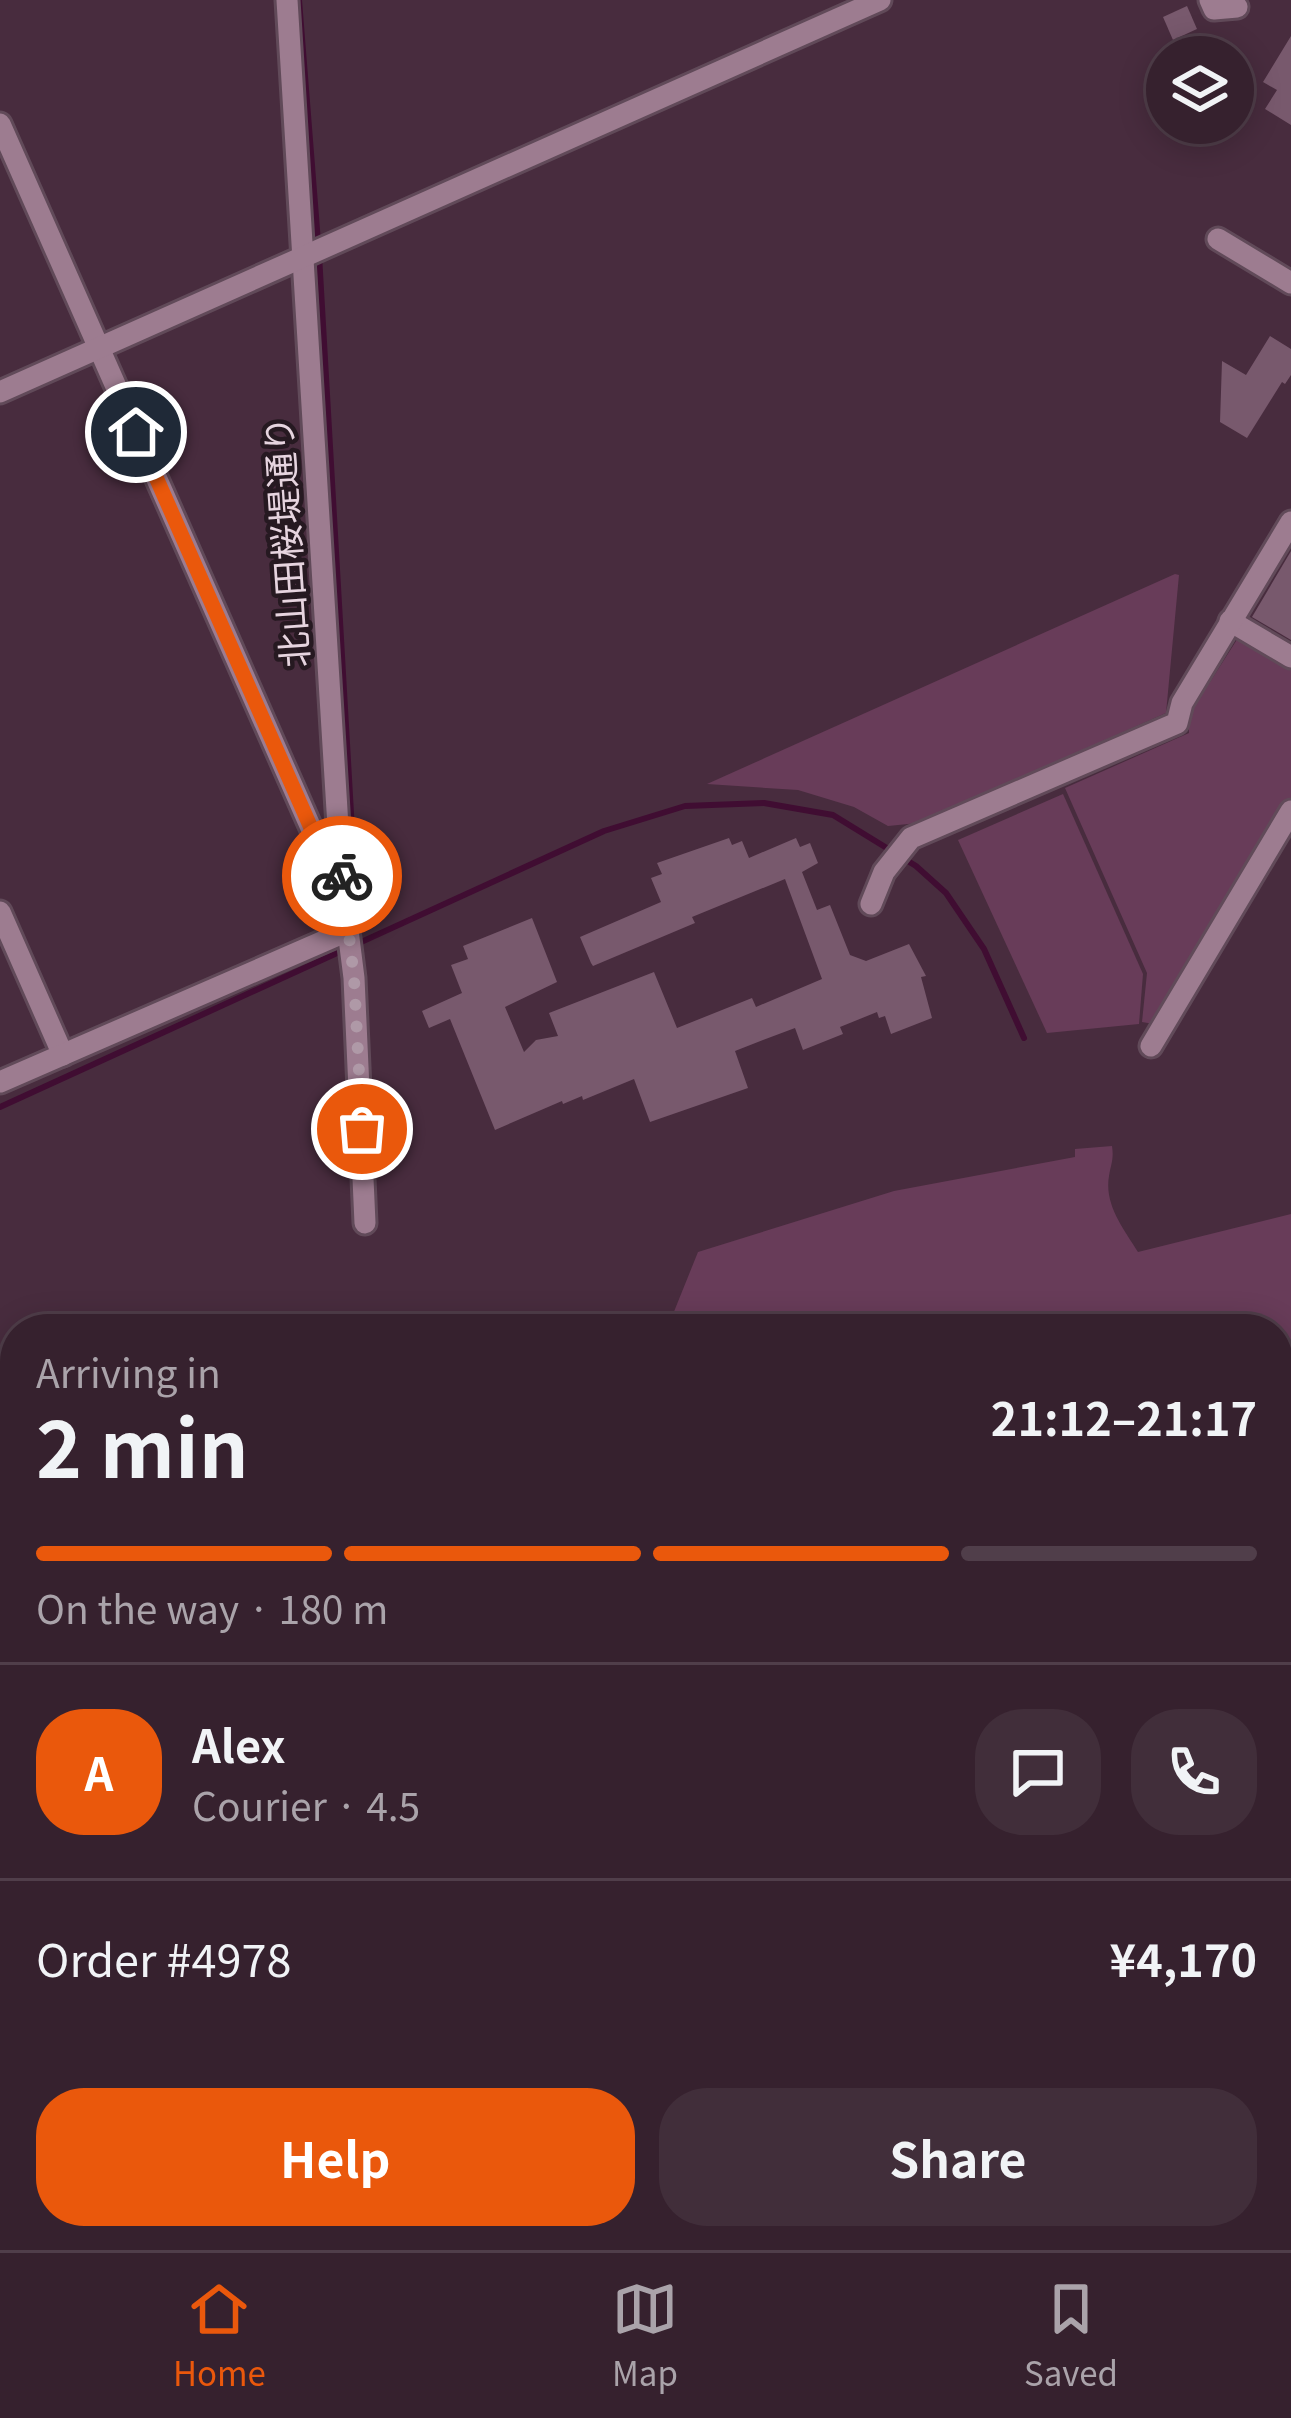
<!DOCTYPE html>
<meta charset="utf-8">
<style>
body{margin:0;font-family:Georgia,"Noto Sans JP",serif;background:#412e3a;color:#f1f3f6;height:100vh;display:flex;flex-direction:column;font-size:45px;white-space:nowrap}
*{box-sizing:border-box;margin:0}
p{font-size:39px;color:#aaa3aa}
.icon{flex:none;width:66px;height:66px;fill:none;stroke:currentColor;stroke-width:2;stroke-linecap:round;stroke-linejoin:round}
.map{position:relative;flex:1;overflow:hidden}
.sheet{position:absolute;left:0px;top:1314px;width:1293px;height:936px;display:flex;flex-direction:column;background:#36212e;border-radius:48px 48px 0 0;box-shadow:0 6px 30px #0003,0 0 0 3px #503e4a}
.sheet>*{flex:none}
.tools{position:absolute;left:1146px;top:36px;display:grid;gap:24px}
.tools a{display:grid;place-items:center;width:108px;height:108px;border-radius:50%;background:#36212e;box-shadow:0 6px 30px #0003,0 0 0 3px #503e4a;font-size:60px}
.pin{position:absolute;display:grid;place-items:center;width:102px;height:102px;color:#fff;margin:-51px;border:6px solid #fff;border-radius:50%;box-shadow:0 3px 12px #0007}
.courier{position:absolute;display:grid;place-items:center;width:120px;height:120px;margin:-60px;border:9px solid #ea580c;border-radius:50%;background:#fff;color:#222;box-shadow:0 3px 15px #0007}
.summary em{font-style:normal;font-weight:700}
.summary div{display:flex;flex-direction:column-reverse}
.summary{display:flex;align-items:center;justify-content:space-between;height:204px;padding:0 36px}
h1{font-size:78px;font-weight:700;line-height:90px}
.bar{display:grid;grid-template-columns:repeat(4,1fr);gap:18px 12px;align-content:center;height:144px;padding:0 36px}
.bar i{height:15px;border-radius:9px;background:#503e4a}
.bar .active{background:#ea580c}
.bar p{grid-column:span 4}
.line{display:flex;align-items:center;gap:30px;padding:0 36px;border-top:3px solid #503e4a}
.line div{flex:1}
.round{display:grid;place-items:center;flex:none;width:126px;height:126px;border-radius:48px;background:#412e3a}
.button{display:flex;gap:24px;margin-top:auto;padding:24px 36px}
.button a{flex:1;height:138px;border-radius:48px;background:#ea580c;color:#fff;font-size:48px;font-weight:700;line-height:138px;text-align:center}
.button a+a{background:#412e3a;color:#f1f3f6}
.dock{display:flex;justify-content:space-around;align-items:center;height:168px;border-top:3px solid #503e4a;background:#36212e;font-size:33px;color:#aaa3aa}
.dock a{display:grid;justify-items:center;gap:6px}
.dock .active{color:#ea580c}
.map>svg:first-child{display:block}
</style>
<div class="map">
<svg width="1291" height="2250" viewBox="0 0 1291 2250">
<rect width="100%" height="100%" fill="#482c3e"/>
<g fill="#683c59">
<polygon points="1175,574 1179,575 1166,713 918,823 888,826 854,807 798,790 707,784"/>
<polygon points="1238,638 1291,665 1291,798 1154,1024 1142,1022 1147,973 1065,788 1189,733 1189,715"/>
<polygon points="1063,794 1143,974 1139,1024 1047,1033 958,840"/>
<path d="M1112,1146C1114,1159 1111,1164 1109,1176C1104,1205 1124,1229 1138,1252L1291,1214V1491L1278,1465V1329H805L800,1313L730,1329H667L698,1252L894,1191L1075,1157V1149Z"/>
<polygon points="1291,2195 1291,2250 1179,2250 1187,2235 1278,2235 1278,2199"/>
</g>
<g fill="#400d32">
<polygon points="1291,1530 1291,1668 1278,1672 1278,1534"/>
<polygon points="15,1852 15,2138 0,2145 0,1859"/>
<polygon points="1291,1967 1291,2136 1278,2138 1278,1970"/>
<polygon points="355,2235 642,2235 613,2250 316,2250"/>
</g>
<g fill="none" stroke-linecap="round" stroke-linejoin="round">
<g stroke="#400d32" stroke-width="6">
<polyline points="299,0 318,242"/>
<polyline points="319,255 357,918"/>
<polyline points="0,1107 604,831 685,806 764,803 833,815 916,866 946,893 984,949 1024,1038"/>
</g>
</g>
<g fill="#78596d">
<polygon points="1187,6 1197,29 1173,40 1163,17"/>
<polygon points="1291,36 1291,125 1265,109 1277,90 1263,82"/>
<polygon points="1270,336 1291,349 1291,375 1285,384 1282,382 1247,438 1220,422 1222,361 1246,375"/>
<polygon points="1291,551 1291,640 1252,617"/>
<polygon points="729,838 732,845 742,841 749,858 796,838 800,847 810,843 818,863 802,872 817,910 830,905 850,955 866,961 909,944 926,976 921,977 932,1018 891,1034 885,1016 879,1018 877,1012 840,1027 843,1034 803,1050 795,1028 763,1040 735,1051 748,1088 650,1122 634,1079 583,1100 582,1096 563,1104 562,1101 495,1130 450,1019 429,1028 422,1011 462,993 451,965 468,959 463,946 532,918 557,982 505,1007 524,1052 536,1040 558,1036 549,1013 654,972 677,1028 752,998 756,1007 822,979 785,879 692,917 695,923 593,966 591,963 580,937 661,902 651,878 662,874 657,863"/>
</g>
<g fill="none" stroke-linecap="round" stroke-linejoin="round">
<g stroke="#614a59" stroke-width="27">
<g id="minor">
<polyline points="287,0 341,875 354,978 365,1223"/>
<polyline points="1210,0 1214,9 1237,7"/>
<polyline points="0,124 319,846 329,865 341,875"/>
<polyline points="1218,239 1291,283"/>
<polyline points="0,392 880,0"/>
<polyline points="1230,621 1291,657"/>
<polyline points="871,904 884,872 911,838 1177,723 1182,703 1291,522"/>
<polyline points="0,912 63,1055"/>
<polyline points="1151,1046 1291,811"/>
<polyline points="0,1082 347,931"/>
</g>
</g>
<use href="#minor" stroke="#9d7c90" stroke-width="21"/>
</g>
<g fill="none" stroke-linecap="round" stroke-linejoin="round">
<polyline stroke="#af99a7" stroke-width="12" stroke-dasharray="0 21.6" points="342,876 354,978 362,1129"/>
<polyline stroke="#ea580c" stroke-width="15" points="136,432 319,846 329,865 342,876"/>
</g>
<g text-anchor="middle" stroke-width="9" stroke-linejoin="round" paint-order="stroke">
<g font-size="36" fill="#e6d4df" stroke="#261921">
<text transform="translate(287 542) rotate(-94)" y="13">北山田桜堤通り</text>
</g>
</g>
</svg>
<div class="tools">
<a><svg class="icon" aria-label="layers" viewBox="0 0 24 24"><path d="M12 4l9 5-9 5-9-5zM3 14l9 5 9-5"/></svg></a>
</div>
<div class="pin" style="left:362px;top:1129px;background:#ea580c"><svg class="icon" aria-label="bag" viewBox="0 0 24 24"><path d="M5 8h14l-1 12H6zM9 8a3 3 0 0 1 6 0"/></svg></div>
<div class="pin" style="left:136px;top:432px;background:#1f2937"><svg class="icon" aria-label="home" viewBox="0 0 24 24"><path d="M3 11l9-7 9 7M6 9v11h12V9"/></svg></div>
<div class="courier" style="left:342px;top:876px"><svg class="icon" aria-label="bike" viewBox="0 0 24 24"><circle cx="6" cy="16" r="4"/><circle cx="18" cy="16" r="4"/><path d="M6 16l4-8h5l3 8M10 8l3 8H6M13 5h3"/></svg></div>
<section class="sheet">
<div class="summary"><div><h1>2 min</h1><p>Arriving in</p></div><em>21:12–21:17</em></div>
<div class="bar"><i class="active"></i><i class="active"></i><i class="active"></i><i></i><p>On the way · 180 m</p></div>
<div class="line" style="height:216px"><b class="round" style="background:#ea580c;color:#fff">A</b><div><b>Alex</b><p>Courier · 4.5</p></div><a class="round"><svg class="icon" aria-label="chat" viewBox="0 0 24 24"><path d="M4 5h16v11H9l-5 4z"/></svg></a><a class="round"><svg class="icon" aria-label="phone" viewBox="0 0 24 24"><path d="M5 4h4l2 5-3 2q2 4 5 5l2-3 5 2v4C11 20 4 13 5 4z"/></svg></a></div>
<div class="line" style="height:156px"><div>Order #4978</div><b>¥4,170</b></div>
<div class="button"><a>Help</a><a>Share</a></div>
</section>
</div>
<nav class="dock">
<a class="active"><svg class="icon" aria-label="home" viewBox="0 0 24 24"><path d="M3 11l9-7 9 7M6 9v11h12V9"/></svg>Home</a>
<a><svg class="icon" aria-label="map" viewBox="0 0 24 24"><path d="M3 6l6-2 6 2 6-2v14l-6 2-6-2-6 2zM9 4v14M15 6v14"/></svg>Map</a>
<a><svg class="icon" aria-label="saved" viewBox="0 0 24 24"><path d="M7 4h10v16l-5-4-5 4z"/></svg>Saved</a>
</nav>
